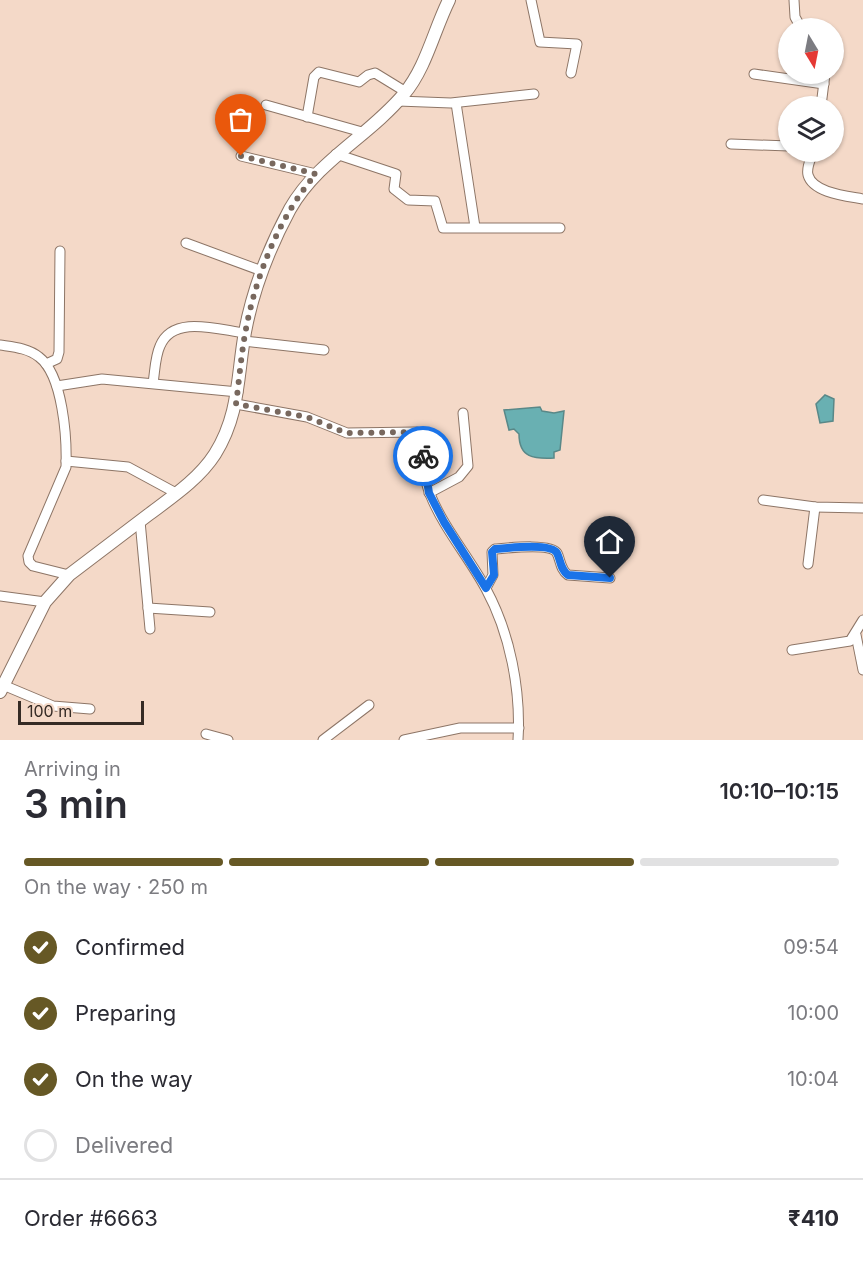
<!DOCTYPE html>
<meta charset="utf-8">
<style>
body{margin:0;font-family:Inter,sans-serif;background:#f7f7f7;color:#2b2b33;height:100vh;display:flex;flex-direction:column;font-size:22px;white-space:nowrap}
*{box-sizing:border-box;margin:0}
p{font-size:20px;color:#7c7c81}
.icon{flex:none;width:33px;height:33px;fill:none;stroke:currentColor;stroke-width:2;stroke-linecap:round;stroke-linejoin:round}
.map{position:relative;height:740px;overflow:hidden}
.drawer{display:flex;flex-direction:column;background:#fff;flex:1}
.drawer>*{flex:none}
.needle{width:39px;rotate:170deg}
.buttons{position:absolute;left:778px;top:18px;display:grid;gap:12px}
.buttons a{display:grid;place-items:center;width:66px;height:66px;border-radius:50%;background:#fff;box-shadow:0 2px 4px #0004;font-size:30px}
.scale{position:absolute;left:18px;bottom:15px;width:126px;box-sizing:border-box;padding-left:6px;border:3px solid #352b25;border-top:0;font-size:16px;line-height:21px;white-space:nowrap;color:#352b25;-webkit-text-stroke:4px #f4d9c8;paint-order:stroke}
.pin{position:absolute;display:grid;place-items:center;width:51px;height:51px;color:#fff;margin:-62px -26px;border-radius:50% 50% 50% 0;rotate:-45deg;box-shadow:0 0 6px #0007}
.pin .icon{rotate:45deg}
.courier{position:absolute;display:grid;place-items:center;width:60px;height:60px;margin:-30px;border:4px solid #1a73e8;border-radius:50%;background:#fff;color:#222;box-shadow:0 2px 8px #0007}
.overview em{font-style:normal;font-weight:600}
.overview div{display:flex;flex-direction:column-reverse}
.overview{display:flex;align-items:center;justify-content:space-between;height:102px;padding:0 24px}
h1{font-size:39px;font-weight:600;line-height:45px}
.bar{display:grid;grid-template-columns:repeat(4,1fr);gap:9px 6px;align-content:center;height:72px;padding:0 24px}
.bar i{height:8px;border-radius:4px;background:#e1e1e2}
.bar .on{background:#665825}
.bar p{grid-column:span 4}
.line{display:flex;align-items:center;gap:15px;padding:0 24px;border-top:2px solid #e1e1e2}
.line div{flex:1}
ol{padding:0 24px;list-style:none}
li{display:flex;align-items:center;gap:18px;height:66px}
li p{margin-inline-start:auto}
li .icon{padding:6px;border-radius:50%;background:#665825;color:#fff;stroke-width:4}
li:last-child{color:#7c7c81}
li i{width:33px;height:33px;border:3px solid #e1e1e2;border-radius:50%}
.map>svg:first-child{display:block}
</style>
<div class="map">
<svg width="863" height="740" viewBox="0 0 863 740">
<rect width="100%" height="100%" fill="#f4d9c8"/>
<g fill="#69b0b2" stroke="#598888" stroke-width="1.5">
<polygon points="825,395 834,399 833,421 820,423 816,404"/>
<path d="M540,407L542,411L554,413L564,411L560,450L554,452V458C534,459 519,458 519,434L514,429L509,430L504,410Z"/>
</g>
<g fill="none" stroke-linecap="round" stroke-linejoin="round">
<g stroke="#8d7566" stroke-width="11">
<g id="minor">
<polyline points="531,0 540,42 577,44 571,73"/>
<polyline points="794,0 795,17 801,28"/>
<polyline points="754,74 824,84"/>
<polyline points="398,101 451,103 534,94"/>
<polyline points="456,103 475,227"/>
<polyline points="266,105 362,132"/>
<polyline points="821,106 825,74"/>
<polyline points="307,117 314,77 319,72 359,82 368,75 375,73 406,92"/>
<polyline points="731,144 789,146"/>
<path d="M813,152C811,159 806,167 808,175C813,193 847,196 863,199"/>
<polyline points="336,154 396,174 394,189 408,200 435,201 443,228 560,228"/>
<polyline points="241,156 316,174"/>
<polyline points="186,243 262,271"/>
<polyline points="244,341 324,350"/>
<path d="M0,345C13,347 28,348 39,357C63,375 67,438 66,467L28,556L29,562L33,566L69,575"/>
<polyline points="46,364 57,359 59,352 60,251"/>
<path d="M153,383C155,371 155,357 160,346C173,314 219,330 245,333"/>
<polyline points="57,386 102,379 238,392"/>
<path d="M236,404L307,417L347,433L417,432L421,436C423,454 423,477 430,494C444,529 469,557 486,589C510,633 521,690 518,740"/>
<polyline points="66,461 128,467 176,493"/>
<polyline points="429,493 459,477 468,466 463,413"/>
<polyline points="763,500 815,507 863,508"/>
<polyline points="140,521 150,629"/>
<polyline points="808,564 815,507"/>
<path d="M486,588L493,575L492,552L495,549C507,548 551,543 557,553C561,561 560,569 568,575L610,578"/>
<polyline points="0,596 45,602"/>
<polyline points="148,608 210,612"/>
<polyline points="856,635 863,670"/>
<polyline points="792,650 850,641 863,620"/>
<polyline points="3,685 53,706 90,709"/>
<polyline points="206,734 228,740"/>
<polyline points="323,740 369,705"/>
<polyline points="404,740 460,728 519,728"/>
</g>
</g>
<g stroke="#8d7566" stroke-width="14">
<path id="tertiary" d="M0,692L45,602L69,575C95,555 122,535 148,515C172,497 199,479 215,454C240,414 237,376 245,332C253,289 269,248 290,209C318,160 369,136 404,94C426,68 434,30 449,0"/>
</g>
<use href="#minor" stroke="#fff" stroke-width="9"/>
<use href="#tertiary" stroke="#fff" stroke-width="12"/>
</g>
<g fill="none" stroke-linecap="round" stroke-linejoin="round">
<path stroke="#78685e" stroke-width="6" stroke-dasharray="0 10.8" d="M241,156L316,174C278,218 255,278 245,334C241,357 239,381 236,404L307,417L346,433L417,432L421,436L423,456"/>
<path stroke="#1a73e8" stroke-width="8" d="M423,456L429,493L444,522L486,588L494,575L492,552L495,549C507,548 551,543 557,553C561,561 560,569 568,575L610,578"/>
</g>
</svg>
<div class="buttons">
<a><svg class="needle" viewBox="-14 -14 28 28"><path d="M0-13l5 13h-10z" fill="#e53935"/><path d="M0 13l5-13h-10z" fill="#7c7c81"/></svg></a>
<a><svg class="icon" aria-label="layers" viewBox="0 0 24 24"><path d="M12 4l9 5-9 5-9-5zM3 14l9 5 9-5"/></svg></a>
</div>
<div class="scale">100 m</div>
<div class="pin" style="left:241px;top:156px;background:#ea580c"><svg class="icon" aria-label="bag" viewBox="0 0 24 24"><path d="M5 8h14l-1 12H6zM9 8a3 3 0 0 1 6 0"/></svg></div>
<div class="pin" style="left:610px;top:578px;background:#1f2937"><svg class="icon" aria-label="home" viewBox="0 0 24 24"><path d="M3 11l9-7 9 7M6 9v11h12V9"/></svg></div>
<div class="courier" style="left:423px;top:456px"><svg class="icon" aria-label="bike" viewBox="0 0 24 24"><circle cx="6" cy="16" r="4"/><circle cx="18" cy="16" r="4"/><path d="M6 16l4-8h5l3 8M10 8l3 8H6M13 5h3"/></svg></div>
</div>
<section class="drawer">
<div class="overview"><div><h1>3 min</h1><p>Arriving in</p></div><em>10:10–10:15</em></div>
<div class="bar"><i class="on"></i><i class="on"></i><i class="on"></i><i></i><p>On the way · 250 m</p></div>
<ol>
<li><svg class="icon" aria-label="check" viewBox="0 0 24 24"><path d="M5 12l5 5 9-10"/></svg>Confirmed<p>09:54</p></li>
<li><svg class="icon" aria-label="check" viewBox="0 0 24 24"><path d="M5 12l5 5 9-10"/></svg>Preparing<p>10:00</p></li>
<li><svg class="icon" aria-label="check" viewBox="0 0 24 24"><path d="M5 12l5 5 9-10"/></svg>On the way<p>10:04</p></li>
<li><i></i>Delivered</li>
</ol>
<div class="line" style="height:78px"><div>Order #6663</div><b>₹410</b></div>
</section>
